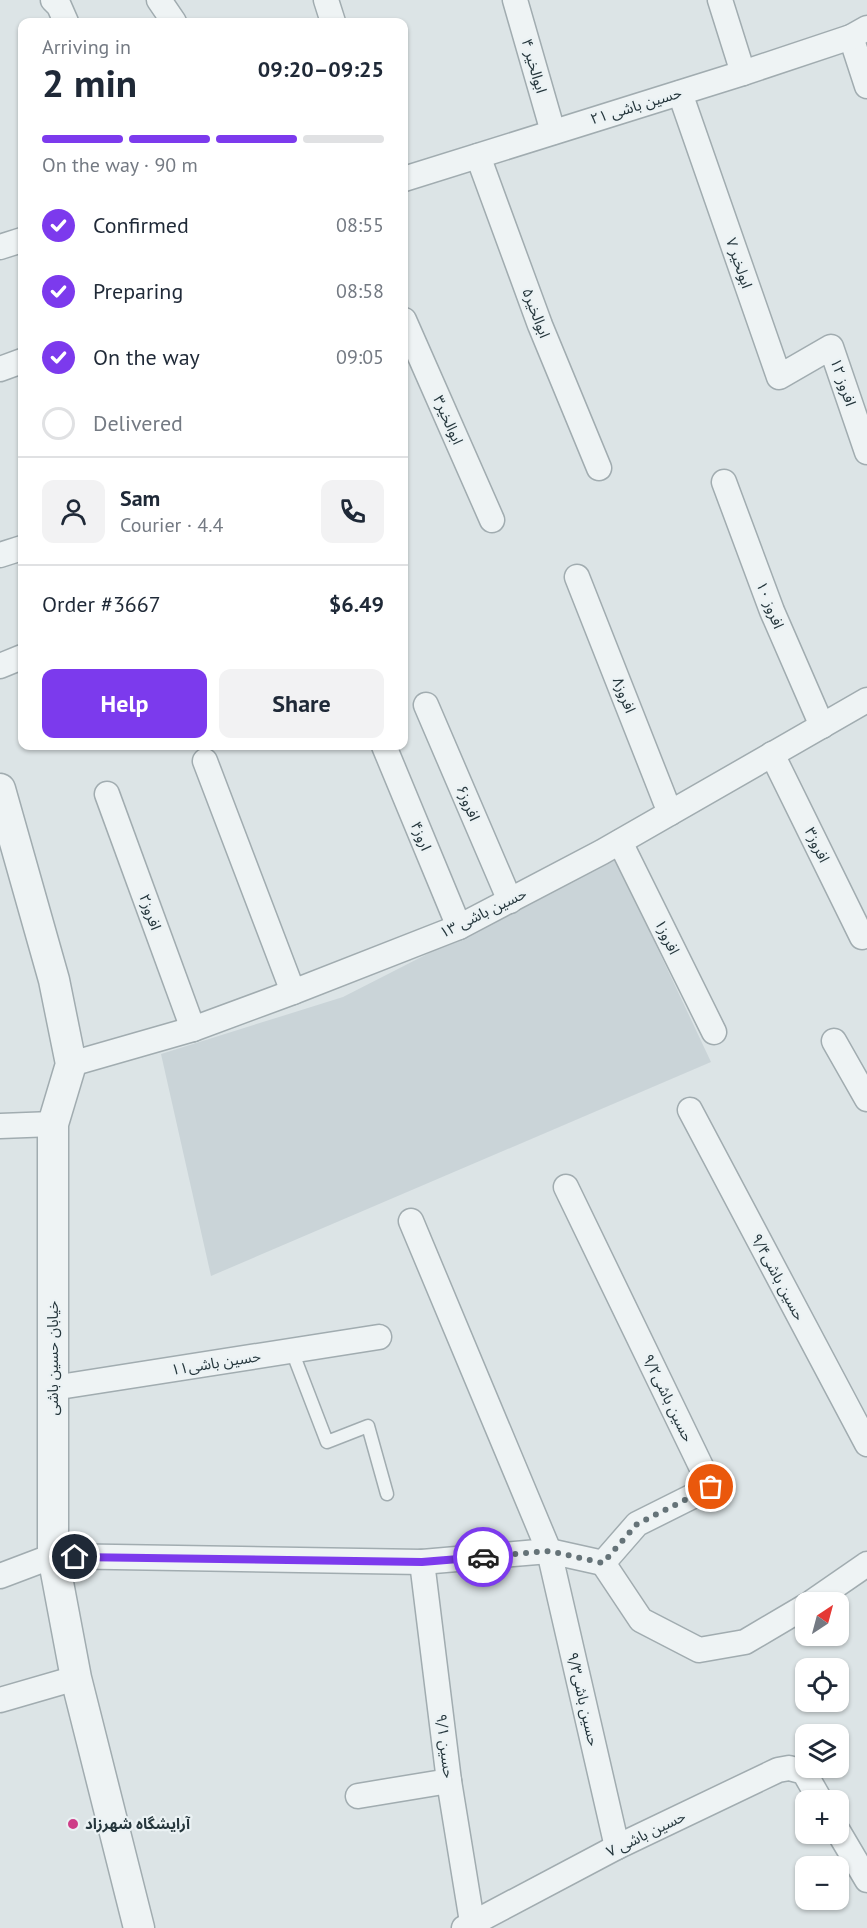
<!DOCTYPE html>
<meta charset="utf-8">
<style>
body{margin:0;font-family:"PT Sans","Noto Sans Arabic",sans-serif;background:#f2f2f3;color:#1f2937;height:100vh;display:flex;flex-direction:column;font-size:22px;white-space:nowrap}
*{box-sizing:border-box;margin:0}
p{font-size:20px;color:#747a83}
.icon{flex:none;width:33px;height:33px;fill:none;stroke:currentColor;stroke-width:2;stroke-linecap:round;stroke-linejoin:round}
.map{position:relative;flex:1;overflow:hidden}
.drawer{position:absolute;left:18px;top:18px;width:390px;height:732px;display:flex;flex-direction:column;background:#fff;border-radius:12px;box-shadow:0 2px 4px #0004}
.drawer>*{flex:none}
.needle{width:39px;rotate:36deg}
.tools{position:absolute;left:795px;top:1592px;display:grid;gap:12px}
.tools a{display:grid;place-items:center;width:54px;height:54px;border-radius:12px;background:#fff;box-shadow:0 2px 4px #0004;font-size:30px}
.pin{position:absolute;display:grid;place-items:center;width:51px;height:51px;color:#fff;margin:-26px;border:3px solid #fff;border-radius:50%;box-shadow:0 2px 6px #0007}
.courier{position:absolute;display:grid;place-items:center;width:60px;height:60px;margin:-30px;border:4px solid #7c3aed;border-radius:50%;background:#fff;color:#222;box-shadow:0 2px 8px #0007}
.summary em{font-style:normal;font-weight:700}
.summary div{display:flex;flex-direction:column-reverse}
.summary{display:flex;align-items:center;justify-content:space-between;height:102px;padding:0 24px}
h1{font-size:39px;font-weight:700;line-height:45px}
.bar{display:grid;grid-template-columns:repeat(4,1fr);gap:9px 6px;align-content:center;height:72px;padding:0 24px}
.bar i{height:8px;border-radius:4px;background:#e0e1e3}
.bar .active{background:#7c3aed}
.bar p{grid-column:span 4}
.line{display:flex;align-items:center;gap:15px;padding:0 24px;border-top:2px solid #e0e1e3}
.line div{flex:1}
.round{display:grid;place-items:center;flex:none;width:63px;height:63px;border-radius:12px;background:#f2f2f3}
ol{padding:0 24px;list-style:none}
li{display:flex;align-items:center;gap:18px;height:66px}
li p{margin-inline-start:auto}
li .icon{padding:6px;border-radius:50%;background:#7c3aed;color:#fff;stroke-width:4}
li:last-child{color:#747a83}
li i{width:33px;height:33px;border:3px solid #e0e1e3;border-radius:50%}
.button{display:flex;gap:12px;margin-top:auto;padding:12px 24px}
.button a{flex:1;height:69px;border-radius:12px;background:#7c3aed;color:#fff;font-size:24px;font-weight:700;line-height:69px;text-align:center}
.button a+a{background:#f2f2f3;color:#1f2937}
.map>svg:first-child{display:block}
</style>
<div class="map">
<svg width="867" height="1928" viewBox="0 0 867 1928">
<rect width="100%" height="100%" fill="#dce4e6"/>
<polygon fill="#cad4d8" points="615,858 711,1062 211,1276 161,1054 343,997"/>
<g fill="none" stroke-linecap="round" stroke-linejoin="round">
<g stroke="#a1acb0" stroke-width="15">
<polyline id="service" points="292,1351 327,1442 368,1426 387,1494"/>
</g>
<g stroke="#a1acb0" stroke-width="27">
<g id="minor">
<polyline points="53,0 59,6 66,22"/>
<polyline points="159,0 174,22"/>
<polyline points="326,0 333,22"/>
<polyline points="515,0 553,132"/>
<polyline points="720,0 743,73"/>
<polyline points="851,37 867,86"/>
<polyline points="680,93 779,377 831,347 867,452"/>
<polyline points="478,156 540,325 599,468"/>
<polyline points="404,179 743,73 851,37 867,28"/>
<polyline points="0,247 22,240"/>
<polyline points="404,320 492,520"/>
<polyline points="0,369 22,361"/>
<polyline points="724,482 772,611 822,726"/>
<polyline points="0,555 22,548"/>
<polyline points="577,577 670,813"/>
<polyline points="0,666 22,657"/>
<polyline points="426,705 510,901"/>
<polyline points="384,746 459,927"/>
<polyline points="772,754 862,937"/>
<polyline points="205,761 293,992"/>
<polyline points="107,794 193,1029"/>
<polyline points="620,842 714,1032"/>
<polyline points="834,1041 867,1099"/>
<polyline points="71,1064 193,1029 293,992 459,927 602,852 867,700"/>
<polyline points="690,1110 867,1444"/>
<polyline points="0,1126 53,1124"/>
<polyline points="566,1187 711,1487 637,1524 603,1563"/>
<polyline points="411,1221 549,1551 617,1847"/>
<polyline points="53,1388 379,1337"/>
<polyline points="422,1562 449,1781 473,1928"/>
<polyline points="603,1563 641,1620 699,1650 745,1642 806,1606"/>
<polyline points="0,1576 53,1556 422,1562 549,1551 603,1563"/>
<polyline points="812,1602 867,1564"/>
<polyline points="0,1700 76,1678"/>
<polyline points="358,1796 449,1781"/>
<polyline points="838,1831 867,1880"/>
<polyline points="464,1928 617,1847 778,1770 789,1768 804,1772 820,1800"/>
</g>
</g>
<g stroke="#a1acb0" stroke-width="33">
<polyline id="tertiary" points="0,789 54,980 71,1064 53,1124 53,1556 76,1678 139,1928"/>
</g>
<use href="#service" stroke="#eef3f4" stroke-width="12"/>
<use href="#minor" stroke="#eef3f4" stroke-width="24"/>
<use href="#tertiary" stroke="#eef3f4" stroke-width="30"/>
</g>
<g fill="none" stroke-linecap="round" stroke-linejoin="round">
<polyline stroke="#657378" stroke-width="6" stroke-dasharray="0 10.8" points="483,1557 549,1551 603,1563 637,1524 711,1487"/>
<polyline stroke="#7c3aed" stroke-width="8" points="75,1557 422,1562 483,1557"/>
</g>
<circle fill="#ce3d88" stroke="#ebf2f4" stroke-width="2" cx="73" cy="1824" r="6"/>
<g text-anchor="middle" stroke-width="4.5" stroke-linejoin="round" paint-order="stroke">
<g font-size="15" fill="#25363c" stroke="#ebf2f4">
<text transform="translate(534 66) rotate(74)" y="5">ابوالخیر ۴</text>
<text transform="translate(636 106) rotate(-17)" y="5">حسین باشی ۲۱</text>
<text transform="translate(739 263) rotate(71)" y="5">ابولخیر ۷</text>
<text transform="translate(536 313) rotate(69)" y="5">ابوالخیر۵</text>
<text transform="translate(843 382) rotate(71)" y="5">افروز ۱۲</text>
<text transform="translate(448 420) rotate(66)" y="5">ابوالخیر۳</text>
<text transform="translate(770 605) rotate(68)" y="5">افروز ۱۰</text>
<text transform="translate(624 695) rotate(68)" y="5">افروز۸</text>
<text transform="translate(468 803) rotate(67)" y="5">افروز۶</text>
<text transform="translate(421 836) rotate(67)" y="5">اروز۴</text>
<text transform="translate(817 845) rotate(64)" y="5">افروز۳</text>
<text transform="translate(150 912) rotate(70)" y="5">افروز۲</text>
<text transform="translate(483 913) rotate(-26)" y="5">حسین باشی ۱۳</text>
<text transform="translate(667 937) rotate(64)" y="5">افروز۱</text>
<text transform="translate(778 1277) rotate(62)" y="5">حسین باشی۹/۴</text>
<text transform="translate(53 1358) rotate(-90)" y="5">خیابان حسین باشی</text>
<text transform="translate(216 1363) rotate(-9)" y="5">حسین باشی۱۱</text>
<text transform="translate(668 1398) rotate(64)" y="5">حسین باشی۹/۲</text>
<text transform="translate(583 1699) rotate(77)" y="5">حسین باشی۹/۳</text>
<text transform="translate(445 1746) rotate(83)" y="5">حسین ۹/۱</text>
<text transform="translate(646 1834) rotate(-26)" y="5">حسین باشی ۷</text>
</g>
<g font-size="15" font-weight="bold" fill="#25363c" stroke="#ebf2f4" text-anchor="start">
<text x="85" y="1829">آرایشگاه شهرزاد</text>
</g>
</g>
</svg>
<div class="tools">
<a><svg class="needle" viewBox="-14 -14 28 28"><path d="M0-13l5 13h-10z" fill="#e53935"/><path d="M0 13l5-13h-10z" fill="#747a83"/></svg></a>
<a><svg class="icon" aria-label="locate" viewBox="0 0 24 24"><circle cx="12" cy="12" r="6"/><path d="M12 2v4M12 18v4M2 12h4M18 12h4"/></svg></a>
<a><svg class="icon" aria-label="layers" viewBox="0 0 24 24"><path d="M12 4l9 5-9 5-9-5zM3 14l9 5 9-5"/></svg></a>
<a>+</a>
<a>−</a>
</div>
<div class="pin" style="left:711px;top:1487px;background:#ea580c"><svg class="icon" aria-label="bag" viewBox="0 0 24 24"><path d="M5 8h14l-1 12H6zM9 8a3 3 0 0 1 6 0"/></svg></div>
<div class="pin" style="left:75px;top:1557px;background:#1f2937"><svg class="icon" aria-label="home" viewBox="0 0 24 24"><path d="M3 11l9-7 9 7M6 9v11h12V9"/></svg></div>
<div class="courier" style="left:483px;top:1557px"><svg class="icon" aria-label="car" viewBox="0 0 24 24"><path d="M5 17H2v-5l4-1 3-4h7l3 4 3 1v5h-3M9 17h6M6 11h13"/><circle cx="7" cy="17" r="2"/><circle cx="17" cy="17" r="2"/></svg></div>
<section class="drawer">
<div class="summary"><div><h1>2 min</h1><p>Arriving in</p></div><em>09:20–09:25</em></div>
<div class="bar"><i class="active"></i><i class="active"></i><i class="active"></i><i></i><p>On the way · 90 m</p></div>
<ol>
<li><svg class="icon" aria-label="check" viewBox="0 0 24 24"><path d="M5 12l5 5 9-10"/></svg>Confirmed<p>08:55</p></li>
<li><svg class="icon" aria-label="check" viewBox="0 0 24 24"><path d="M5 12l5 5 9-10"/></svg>Preparing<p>08:58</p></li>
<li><svg class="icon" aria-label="check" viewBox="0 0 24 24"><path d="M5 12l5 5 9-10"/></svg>On the way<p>09:05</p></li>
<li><i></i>Delivered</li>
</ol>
<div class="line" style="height:108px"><a class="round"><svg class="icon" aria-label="person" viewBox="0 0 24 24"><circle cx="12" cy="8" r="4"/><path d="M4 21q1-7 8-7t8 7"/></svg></a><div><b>Sam</b><p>Courier · 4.4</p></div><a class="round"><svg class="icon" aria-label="phone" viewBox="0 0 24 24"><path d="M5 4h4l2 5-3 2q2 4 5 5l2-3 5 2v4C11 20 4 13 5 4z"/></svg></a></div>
<div class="line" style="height:78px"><div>Order #3667</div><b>$6.49</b></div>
<div class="button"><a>Help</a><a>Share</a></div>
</section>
</div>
